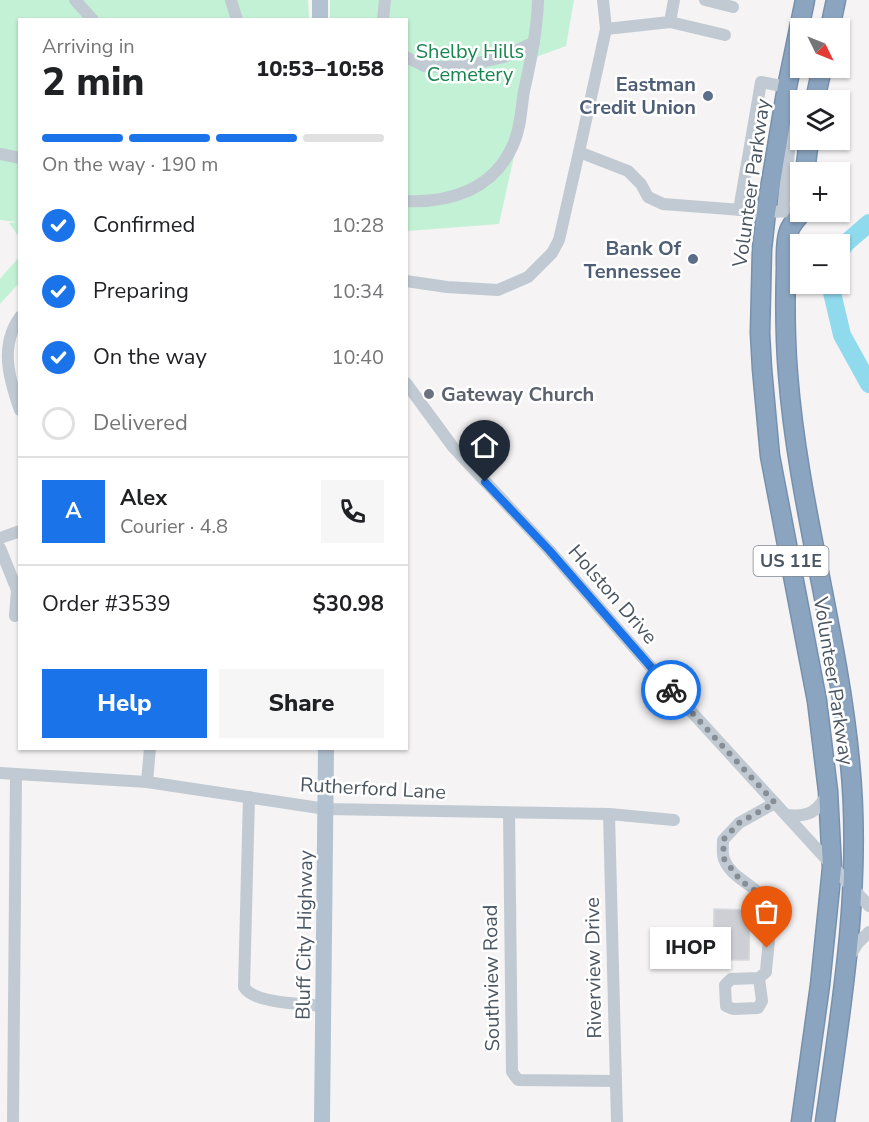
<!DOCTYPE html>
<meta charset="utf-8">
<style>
body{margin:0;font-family:"Nunito Sans",sans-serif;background:#f6f6f6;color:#202124;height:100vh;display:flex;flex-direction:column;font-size:22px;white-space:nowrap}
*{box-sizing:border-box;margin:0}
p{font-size:20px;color:#757577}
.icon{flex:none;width:33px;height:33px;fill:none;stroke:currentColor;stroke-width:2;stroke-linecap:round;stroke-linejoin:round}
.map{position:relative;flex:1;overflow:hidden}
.drawer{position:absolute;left:18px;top:18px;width:390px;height:732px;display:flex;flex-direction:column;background:#fff;border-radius:0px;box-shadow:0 2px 4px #0004}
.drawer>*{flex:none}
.needle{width:39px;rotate:133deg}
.buttons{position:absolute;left:790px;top:18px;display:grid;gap:12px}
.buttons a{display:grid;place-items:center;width:60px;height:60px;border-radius:0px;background:#fff;box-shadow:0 2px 4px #0004;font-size:30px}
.pin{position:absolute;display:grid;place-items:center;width:51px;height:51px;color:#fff;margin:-62px -26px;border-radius:50% 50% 50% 0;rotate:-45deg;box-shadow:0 0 6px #0007}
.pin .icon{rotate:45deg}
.courier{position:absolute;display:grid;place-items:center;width:60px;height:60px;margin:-30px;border:4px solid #1a73e8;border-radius:50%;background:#fff;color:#222;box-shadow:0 2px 8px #0007}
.bubble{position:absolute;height:42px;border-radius:0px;background:#fff;box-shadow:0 2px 4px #0004;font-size:20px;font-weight:800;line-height:42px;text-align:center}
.head em{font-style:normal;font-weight:800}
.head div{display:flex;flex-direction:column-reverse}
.head{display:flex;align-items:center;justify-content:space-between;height:102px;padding:0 24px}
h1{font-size:39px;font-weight:800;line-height:45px}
.bar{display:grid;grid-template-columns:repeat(4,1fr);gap:9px 6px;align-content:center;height:72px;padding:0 24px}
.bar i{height:8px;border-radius:4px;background:#e0e0e0}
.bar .active{background:#1a73e8}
.bar p{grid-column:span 4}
.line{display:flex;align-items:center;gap:15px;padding:0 24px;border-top:2px solid #e0e0e0}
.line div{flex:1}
.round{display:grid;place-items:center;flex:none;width:63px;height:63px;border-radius:0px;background:#f6f6f6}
ol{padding:0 24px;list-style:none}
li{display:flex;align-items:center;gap:18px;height:66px}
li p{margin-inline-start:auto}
li .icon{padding:6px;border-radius:50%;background:#1a73e8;color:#fff;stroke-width:4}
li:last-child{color:#757577}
li i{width:33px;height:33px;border:3px solid #e0e0e0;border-radius:50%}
.button{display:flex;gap:12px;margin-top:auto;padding:12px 24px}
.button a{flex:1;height:69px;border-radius:0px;background:#1a73e8;color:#fff;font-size:24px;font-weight:800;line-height:69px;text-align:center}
.button a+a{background:#f6f6f6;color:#202124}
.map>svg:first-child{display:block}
</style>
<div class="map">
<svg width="869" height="1122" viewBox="0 0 869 1122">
<rect width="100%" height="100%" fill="#f5f3f3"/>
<g fill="#c3f1d5">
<polygon points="0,0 308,0 309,19 20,20 19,237 9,223 17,222 0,220"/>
<polygon points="330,0 574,0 566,46 536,57 499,224 407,231 406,20 330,19"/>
<polygon points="19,257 19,283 0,304 0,279"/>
</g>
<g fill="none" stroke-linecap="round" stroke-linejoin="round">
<g stroke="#90daee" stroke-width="18">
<polyline points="840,252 846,243 869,223"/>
<polyline points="830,284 842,335 869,384"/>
</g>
</g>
<polygon fill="#cdcfd5" stroke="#d7d9de" stroke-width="1.5" points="714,909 750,910 749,960 713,960"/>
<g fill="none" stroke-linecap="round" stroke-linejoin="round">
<g stroke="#7690ad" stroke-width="21">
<g id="highway">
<polyline points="830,28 836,0"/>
<polyline points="815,100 822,68"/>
<polyline points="805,172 809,140"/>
<path d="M802,212C798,217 791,224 789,231C785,241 786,257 786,268C785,303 785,338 788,374C798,505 838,632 850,763C862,884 842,1003 825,1122"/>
<polyline points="801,1122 820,985 832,868 828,791 817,701 770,456 762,369 760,333 762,249 766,212 787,87 805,0"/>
</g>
</g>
<g stroke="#c1cad2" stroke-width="12">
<polyline points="75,0 93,20"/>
<polyline points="231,0 237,20"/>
<polyline points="603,0 606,29 579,152 628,171 641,184 648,197 663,204 766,212 801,211"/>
<polyline points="705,0 733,7"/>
<polyline points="383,20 385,0"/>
<polyline points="670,22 725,35"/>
<polyline points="606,29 670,22 674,0"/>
<polyline points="406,57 424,66 445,67 469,65 504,57 534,42"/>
<polyline points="0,154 20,158"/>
<path d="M406,201C451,203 494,189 513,145C521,128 521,109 524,91C531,60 537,31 538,0"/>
<polyline points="739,210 761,82 787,87"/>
<polyline points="783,211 790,142 787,118"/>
<polyline points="406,281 447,287 498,290 528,277 552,253 559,240 579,152"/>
<path d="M20,317C0,345 8,376 20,410"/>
<polyline points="406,383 453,447 549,550 657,674 869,906"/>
<polyline points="0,538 20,531"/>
<polyline points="0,548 17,590 15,616"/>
<polyline points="0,773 147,782 326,809 609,814 674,820"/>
<polyline points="147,782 150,748"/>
<path d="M249,797L244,987C254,1004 305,1004 324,1006"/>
<polyline points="509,813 512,1072 518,1080 616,1081"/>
<polyline points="609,814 617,1122"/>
<path d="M786,815C809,817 817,813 828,792"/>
<polyline points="849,957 858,943 869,932"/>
<path d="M759,978L762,1001L758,1008L733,1009L726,1006L725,985L731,979L759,978L766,972C767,952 773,926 767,907C761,885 732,881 724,859C722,854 723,846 723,840L739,823L775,803"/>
<polyline points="13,1122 16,775"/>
</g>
<g stroke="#b3c2d1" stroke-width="16">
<polyline points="320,0 320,20"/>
<polyline points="322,1122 326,748"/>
</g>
<use href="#highway" stroke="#8ba5c1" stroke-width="18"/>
</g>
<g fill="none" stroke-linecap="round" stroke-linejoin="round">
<polyline stroke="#868d94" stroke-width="6" stroke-dasharray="0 10.8" points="671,690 775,803 739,823 723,840 724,859 741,881 760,894 767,907 769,925 767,948"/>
<polyline stroke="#1a73e8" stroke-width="8" points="485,482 549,550 671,690"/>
</g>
<g fill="#5c6f8a" stroke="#fff" stroke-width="2">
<circle cx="708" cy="96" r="6"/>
<circle cx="693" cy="259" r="6"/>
</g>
<circle fill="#6b7280" stroke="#fff" stroke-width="2" cx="429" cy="394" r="6"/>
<g text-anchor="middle" stroke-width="5" stroke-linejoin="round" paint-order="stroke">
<rect fill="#fff" stroke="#808990" stroke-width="1.5" x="753.5" y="546" width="75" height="30" rx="4.5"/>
<g font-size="18" font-weight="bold" fill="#4a5661">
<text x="791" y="567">US 11E</text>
</g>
<g font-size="20" fill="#17864f" stroke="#fff">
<text x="470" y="58">Shelby Hills<tspan x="470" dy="23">Cemetery</tspan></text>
</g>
<g font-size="20" font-weight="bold" fill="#4e5e75" stroke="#fff" text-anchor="end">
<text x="696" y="91">Eastman<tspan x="696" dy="23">Credit Union</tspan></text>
<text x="681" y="255">Bank Of<tspan x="681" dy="23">Tennessee</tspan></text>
</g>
<g font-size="20" fill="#4a5661" stroke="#fff">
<text transform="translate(751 183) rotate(-82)" y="7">Volunteer Parkway</text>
<text transform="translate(613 594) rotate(49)" y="7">Holston Drive</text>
<text transform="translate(834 681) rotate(81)" y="7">Volunteer Parkway</text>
<text transform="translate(373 788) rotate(3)" y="7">Rutherford Lane</text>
<text transform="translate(304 935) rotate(-89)" y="7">Bluff City Highway</text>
<text transform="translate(593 968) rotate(-91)" y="7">Riverview Drive</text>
<text transform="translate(491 978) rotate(-91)" y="7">Southview Road</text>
</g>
<g font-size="20" font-weight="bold" fill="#5b616d" stroke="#fff" text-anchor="start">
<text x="441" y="401">Gateway Church</text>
</g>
</g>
</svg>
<div class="buttons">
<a><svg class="needle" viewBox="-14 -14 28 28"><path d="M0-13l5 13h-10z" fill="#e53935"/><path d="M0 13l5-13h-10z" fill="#757577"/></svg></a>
<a><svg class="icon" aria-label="layers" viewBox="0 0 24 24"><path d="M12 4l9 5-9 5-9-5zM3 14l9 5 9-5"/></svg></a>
<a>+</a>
<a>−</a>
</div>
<div class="pin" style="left:767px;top:948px;background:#ea580c"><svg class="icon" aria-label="bag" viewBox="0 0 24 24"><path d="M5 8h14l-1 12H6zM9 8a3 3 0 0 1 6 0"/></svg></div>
<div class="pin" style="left:485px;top:482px;background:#1f2937"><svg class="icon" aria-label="home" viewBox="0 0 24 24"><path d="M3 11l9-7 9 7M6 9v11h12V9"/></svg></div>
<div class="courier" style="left:671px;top:690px"><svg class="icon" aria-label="bike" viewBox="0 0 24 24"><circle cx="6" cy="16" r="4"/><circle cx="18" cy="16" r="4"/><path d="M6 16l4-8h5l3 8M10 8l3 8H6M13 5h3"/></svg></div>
<div class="bubble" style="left:650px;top:927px;width:81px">IHOP</div>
<section class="drawer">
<div class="head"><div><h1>2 min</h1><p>Arriving in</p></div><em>10:53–10:58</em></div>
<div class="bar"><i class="active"></i><i class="active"></i><i class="active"></i><i></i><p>On the way · 190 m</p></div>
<ol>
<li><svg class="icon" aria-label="check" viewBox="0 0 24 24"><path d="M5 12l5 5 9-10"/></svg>Confirmed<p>10:28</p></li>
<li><svg class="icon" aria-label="check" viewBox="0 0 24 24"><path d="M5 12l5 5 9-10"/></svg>Preparing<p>10:34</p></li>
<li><svg class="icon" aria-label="check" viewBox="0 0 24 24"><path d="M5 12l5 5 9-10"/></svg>On the way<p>10:40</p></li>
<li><i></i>Delivered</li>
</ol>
<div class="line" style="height:108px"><b class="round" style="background:#1a73e8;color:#fff">A</b><div><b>Alex</b><p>Courier · 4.8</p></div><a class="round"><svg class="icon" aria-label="phone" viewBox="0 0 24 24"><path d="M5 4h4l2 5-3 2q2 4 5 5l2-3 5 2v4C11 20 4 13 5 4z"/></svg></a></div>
<div class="line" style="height:78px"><div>Order #3539</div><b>$30.98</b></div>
<div class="button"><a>Help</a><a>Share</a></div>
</section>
</div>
